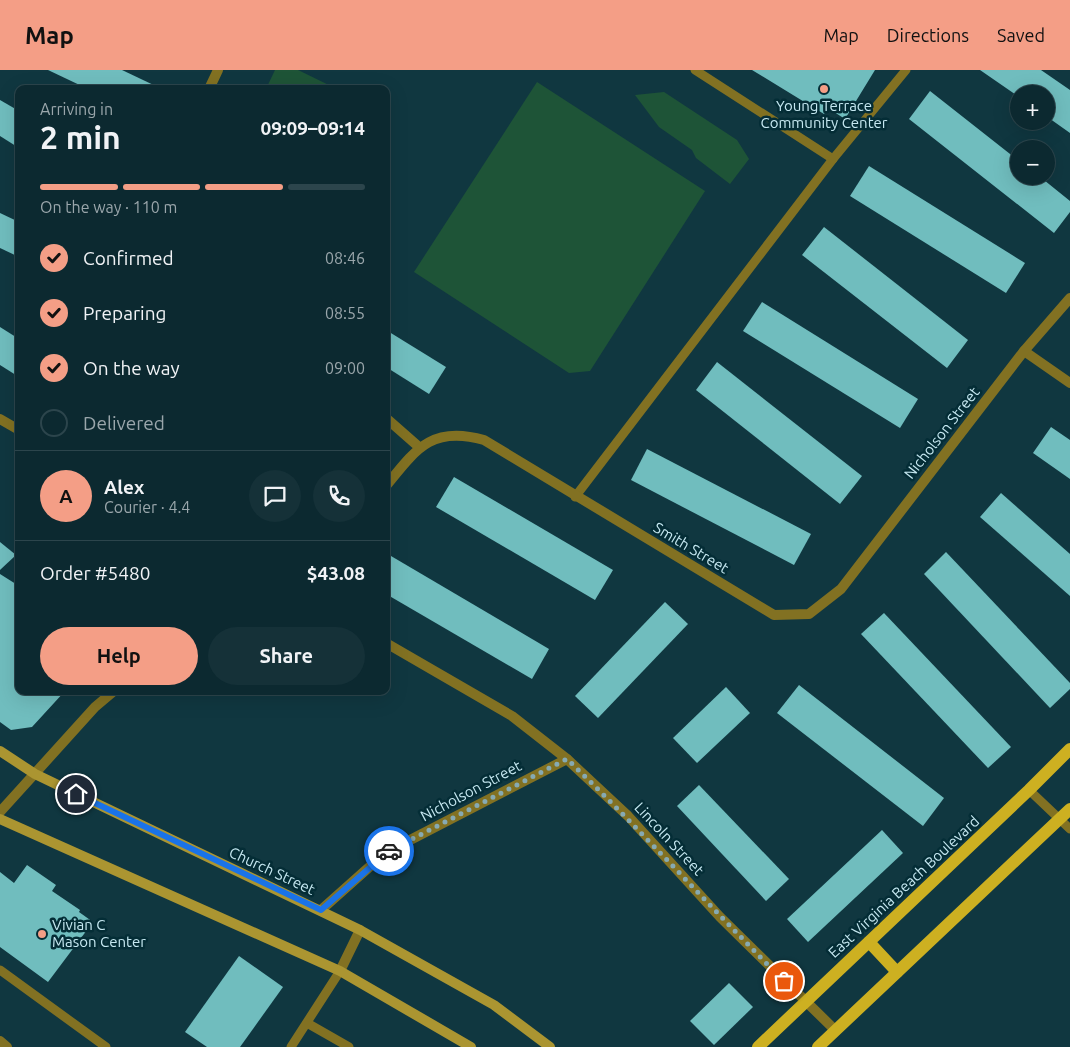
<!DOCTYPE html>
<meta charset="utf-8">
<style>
body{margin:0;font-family:Ubuntu,sans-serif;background:#153138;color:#f1f3f6;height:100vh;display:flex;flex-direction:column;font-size:19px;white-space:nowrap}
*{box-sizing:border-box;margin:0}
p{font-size:16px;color:#9aa6ab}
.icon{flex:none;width:28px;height:28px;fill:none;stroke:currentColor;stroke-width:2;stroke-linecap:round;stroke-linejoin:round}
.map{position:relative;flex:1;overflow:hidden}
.drawer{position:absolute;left:15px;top:15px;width:375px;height:610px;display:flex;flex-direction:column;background:#0c2930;border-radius:10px;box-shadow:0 5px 20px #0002,0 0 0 1px #2c454c}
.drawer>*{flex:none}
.buttons{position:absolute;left:1010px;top:15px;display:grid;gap:10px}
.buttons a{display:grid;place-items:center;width:45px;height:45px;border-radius:50%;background:#0c2930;box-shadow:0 5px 20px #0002,0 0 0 1px #2c454c;font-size:25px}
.pin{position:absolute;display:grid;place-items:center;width:42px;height:42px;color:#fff;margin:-21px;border:2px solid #fff;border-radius:50%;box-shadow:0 1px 5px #0007}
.courier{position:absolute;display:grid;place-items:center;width:50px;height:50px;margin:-25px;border:4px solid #1a73e8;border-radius:50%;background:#fff;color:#222;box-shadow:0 1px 6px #0007}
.summary em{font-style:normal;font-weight:700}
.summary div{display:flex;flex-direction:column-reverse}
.summary{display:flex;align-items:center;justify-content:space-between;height:85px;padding:0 25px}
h1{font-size:32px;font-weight:700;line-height:38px}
.bar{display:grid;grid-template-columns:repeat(4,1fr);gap:8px 5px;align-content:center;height:60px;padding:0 25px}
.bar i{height:6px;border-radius:4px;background:#2c454c}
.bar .on{background:#f49e86}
.bar p{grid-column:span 4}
.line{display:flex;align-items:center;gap:12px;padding:0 25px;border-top:1px solid #2c454c}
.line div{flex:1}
.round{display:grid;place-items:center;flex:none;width:52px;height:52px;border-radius:26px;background:#153138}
ol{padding:0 25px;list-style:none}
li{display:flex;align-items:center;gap:15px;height:55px}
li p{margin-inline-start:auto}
li .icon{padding:5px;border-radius:50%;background:#f49e86;color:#111;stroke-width:4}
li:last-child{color:#9aa6ab}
li i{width:28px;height:28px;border:2px solid #2c454c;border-radius:50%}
.action{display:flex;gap:10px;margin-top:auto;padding:10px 25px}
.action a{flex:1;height:58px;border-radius:30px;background:#f49e86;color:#111;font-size:20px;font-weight:700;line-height:58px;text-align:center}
.action a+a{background:#153138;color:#f1f3f6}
header{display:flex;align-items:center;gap:30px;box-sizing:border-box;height:70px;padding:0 25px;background:#f49e86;color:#111}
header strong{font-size:24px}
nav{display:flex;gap:28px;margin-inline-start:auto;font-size:18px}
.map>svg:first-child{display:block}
</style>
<header>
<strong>Map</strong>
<nav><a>Map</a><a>Directions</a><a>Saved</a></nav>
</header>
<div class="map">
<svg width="1070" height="977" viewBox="0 0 1070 977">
<rect width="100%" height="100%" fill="#103740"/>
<g fill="#1e5437">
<polygon points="275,0 298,0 337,19 266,19"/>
<polygon points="537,12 705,121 590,301 569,303 414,202"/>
<polygon points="664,22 737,70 749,89 730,114 696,88 692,80 659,57 635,25"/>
</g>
<g fill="#70bdbe">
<polygon points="48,0 122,0 162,19 88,19"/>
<polygon points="752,0 875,0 845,49 828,38 824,44"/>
<polygon points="980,0 1041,0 1070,20 1070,63 1046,46 1046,24 1019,24 1019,27"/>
<polygon points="930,21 1019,91 1019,106 1039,106 1070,131 1070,142 1054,163 909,49"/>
<polygon points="0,30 19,41 19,78 0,66"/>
<polygon points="869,96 1025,193 1006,223 850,126"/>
<polygon points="0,143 19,152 19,187 0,178"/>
<polygon points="824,157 968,270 947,298 802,185"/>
<polygon points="762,232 918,329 900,358 743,261"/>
<polygon points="0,257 19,269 19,307 0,295"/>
<polygon points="386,260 446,297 429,324 386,297"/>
<polygon points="717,292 862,406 840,434 696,320"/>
<polygon points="1051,357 1070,370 1070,409 1033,383"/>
<polygon points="647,379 811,464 794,495 631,410"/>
<polygon points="454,407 613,500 595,530 436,437"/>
<polygon points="1001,423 1070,484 1070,526 980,447"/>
<polygon points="0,472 16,485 0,500"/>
<polygon points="946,482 1070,613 1070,619 1050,638 924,504"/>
<polygon points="391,486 549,579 532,609 386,524 386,493"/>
<polygon points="0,504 19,516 19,621 65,621 32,657 11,660 0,652"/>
<polygon points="665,532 688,554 598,648 575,626"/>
<polygon points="884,543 1011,677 988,698 861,564"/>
<polygon points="799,615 944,728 923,756 777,643"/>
<polygon points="726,617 750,643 697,693 673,668"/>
<polygon points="699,715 789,809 766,831 677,736"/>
<polygon points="882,760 903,783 808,872 787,849"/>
<polygon points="27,795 56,815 52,821 80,840 79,842 93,852 48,912 0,877 0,802 14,813"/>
<polygon points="239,886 283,917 240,977 207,977 185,962"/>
<polygon points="729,913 753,937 714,975 690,951"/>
</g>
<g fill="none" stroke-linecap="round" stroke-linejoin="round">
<g stroke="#827122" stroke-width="9">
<polyline points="695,0 833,89"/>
<polyline points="575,427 833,89 906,0"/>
<polyline points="1029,720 1070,759"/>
<polyline points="0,900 106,977"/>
<polyline points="307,953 349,977"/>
<polyline points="291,977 340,901"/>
</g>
<g stroke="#827122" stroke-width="10">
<polyline points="209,19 218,0"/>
<polyline points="1024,281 1070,313"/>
<polyline points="386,348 419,377"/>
<polyline points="0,349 19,360"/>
<path d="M386,416C416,379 432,355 484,370L774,545L809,544L841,519L1024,281L1070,228"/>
<polyline points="386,573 512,646 567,689 628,746 720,847 835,960"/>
<polyline points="0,742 95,637 114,621"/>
<polyline points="321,840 385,783 567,689"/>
<polyline points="340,901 360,860"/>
<polyline points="0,971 7,977"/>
</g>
<g stroke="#ab9531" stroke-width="10">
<polyline points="0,681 35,704 360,860 494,935 550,977"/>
<polyline points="0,749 340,901 471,977"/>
</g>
<g stroke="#cdb021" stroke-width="12">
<polyline points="869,872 897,902"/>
<polyline points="758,977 1029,720 1070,679"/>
<polyline points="818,977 1070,739"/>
</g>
</g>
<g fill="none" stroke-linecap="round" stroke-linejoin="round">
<path stroke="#86aab3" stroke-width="5" stroke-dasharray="0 9" d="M389,781L567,689C642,761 711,838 784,911"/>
<polyline stroke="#1a73e8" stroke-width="6" points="76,724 321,840 389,781"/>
</g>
<g fill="#f49e86" stroke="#042d36" stroke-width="2">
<circle cx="824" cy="19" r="5"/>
<circle cx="42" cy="864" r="5"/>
</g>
<g text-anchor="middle" stroke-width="5" stroke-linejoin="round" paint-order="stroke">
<g font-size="15" fill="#c6e8f1" stroke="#042d36">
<text x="824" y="41">Young Terrace<tspan x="824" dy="17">Community Center</tspan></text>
<text x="52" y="860" text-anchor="start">Vivian C<tspan x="52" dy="17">Mason Center</tspan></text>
</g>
<g font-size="15" fill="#c6e8f1" stroke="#042d36">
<text transform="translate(942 363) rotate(-52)" y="5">Nicholson Street</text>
<text transform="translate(691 478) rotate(31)" y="5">Smith Street</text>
<text transform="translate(471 721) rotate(-28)" y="5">Nicholson Street</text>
<text transform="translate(669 769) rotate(47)" y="5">Lincoln Street</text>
<text transform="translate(272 801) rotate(25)" y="5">Church Street</text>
<text transform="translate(904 817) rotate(-43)" y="5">East Virginia Beach Boulevard</text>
</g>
</g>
</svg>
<div class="buttons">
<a>+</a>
<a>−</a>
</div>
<div class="pin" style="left:784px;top:911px;background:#ea580c"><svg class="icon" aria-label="bag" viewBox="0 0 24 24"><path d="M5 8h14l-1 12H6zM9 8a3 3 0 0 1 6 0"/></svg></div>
<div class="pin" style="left:76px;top:724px;background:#1f2937"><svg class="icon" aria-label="home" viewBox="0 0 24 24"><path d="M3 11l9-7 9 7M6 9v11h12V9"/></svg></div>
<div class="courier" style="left:389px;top:781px"><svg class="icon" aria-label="car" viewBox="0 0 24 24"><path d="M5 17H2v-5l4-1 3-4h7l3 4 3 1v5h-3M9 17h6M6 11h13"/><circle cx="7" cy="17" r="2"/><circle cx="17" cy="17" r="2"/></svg></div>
<section class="drawer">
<div class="summary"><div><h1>2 min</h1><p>Arriving in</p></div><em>09:09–09:14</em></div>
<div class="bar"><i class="on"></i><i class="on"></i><i class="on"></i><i></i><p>On the way · 110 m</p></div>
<ol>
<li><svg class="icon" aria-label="check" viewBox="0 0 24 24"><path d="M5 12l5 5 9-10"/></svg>Confirmed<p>08:46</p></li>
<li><svg class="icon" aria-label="check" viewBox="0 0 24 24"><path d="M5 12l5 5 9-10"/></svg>Preparing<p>08:55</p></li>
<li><svg class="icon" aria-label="check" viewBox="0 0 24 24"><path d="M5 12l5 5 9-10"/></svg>On the way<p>09:00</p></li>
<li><i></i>Delivered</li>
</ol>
<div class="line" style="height:90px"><b class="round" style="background:#f49e86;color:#111">A</b><div><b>Alex</b><p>Courier · 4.4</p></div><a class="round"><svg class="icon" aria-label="chat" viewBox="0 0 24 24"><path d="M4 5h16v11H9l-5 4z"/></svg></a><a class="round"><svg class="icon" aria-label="phone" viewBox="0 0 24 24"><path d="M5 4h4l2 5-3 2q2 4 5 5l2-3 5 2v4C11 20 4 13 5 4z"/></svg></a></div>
<div class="line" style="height:65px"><div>Order #5480</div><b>$43.08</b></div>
<div class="action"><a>Help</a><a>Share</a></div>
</section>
</div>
